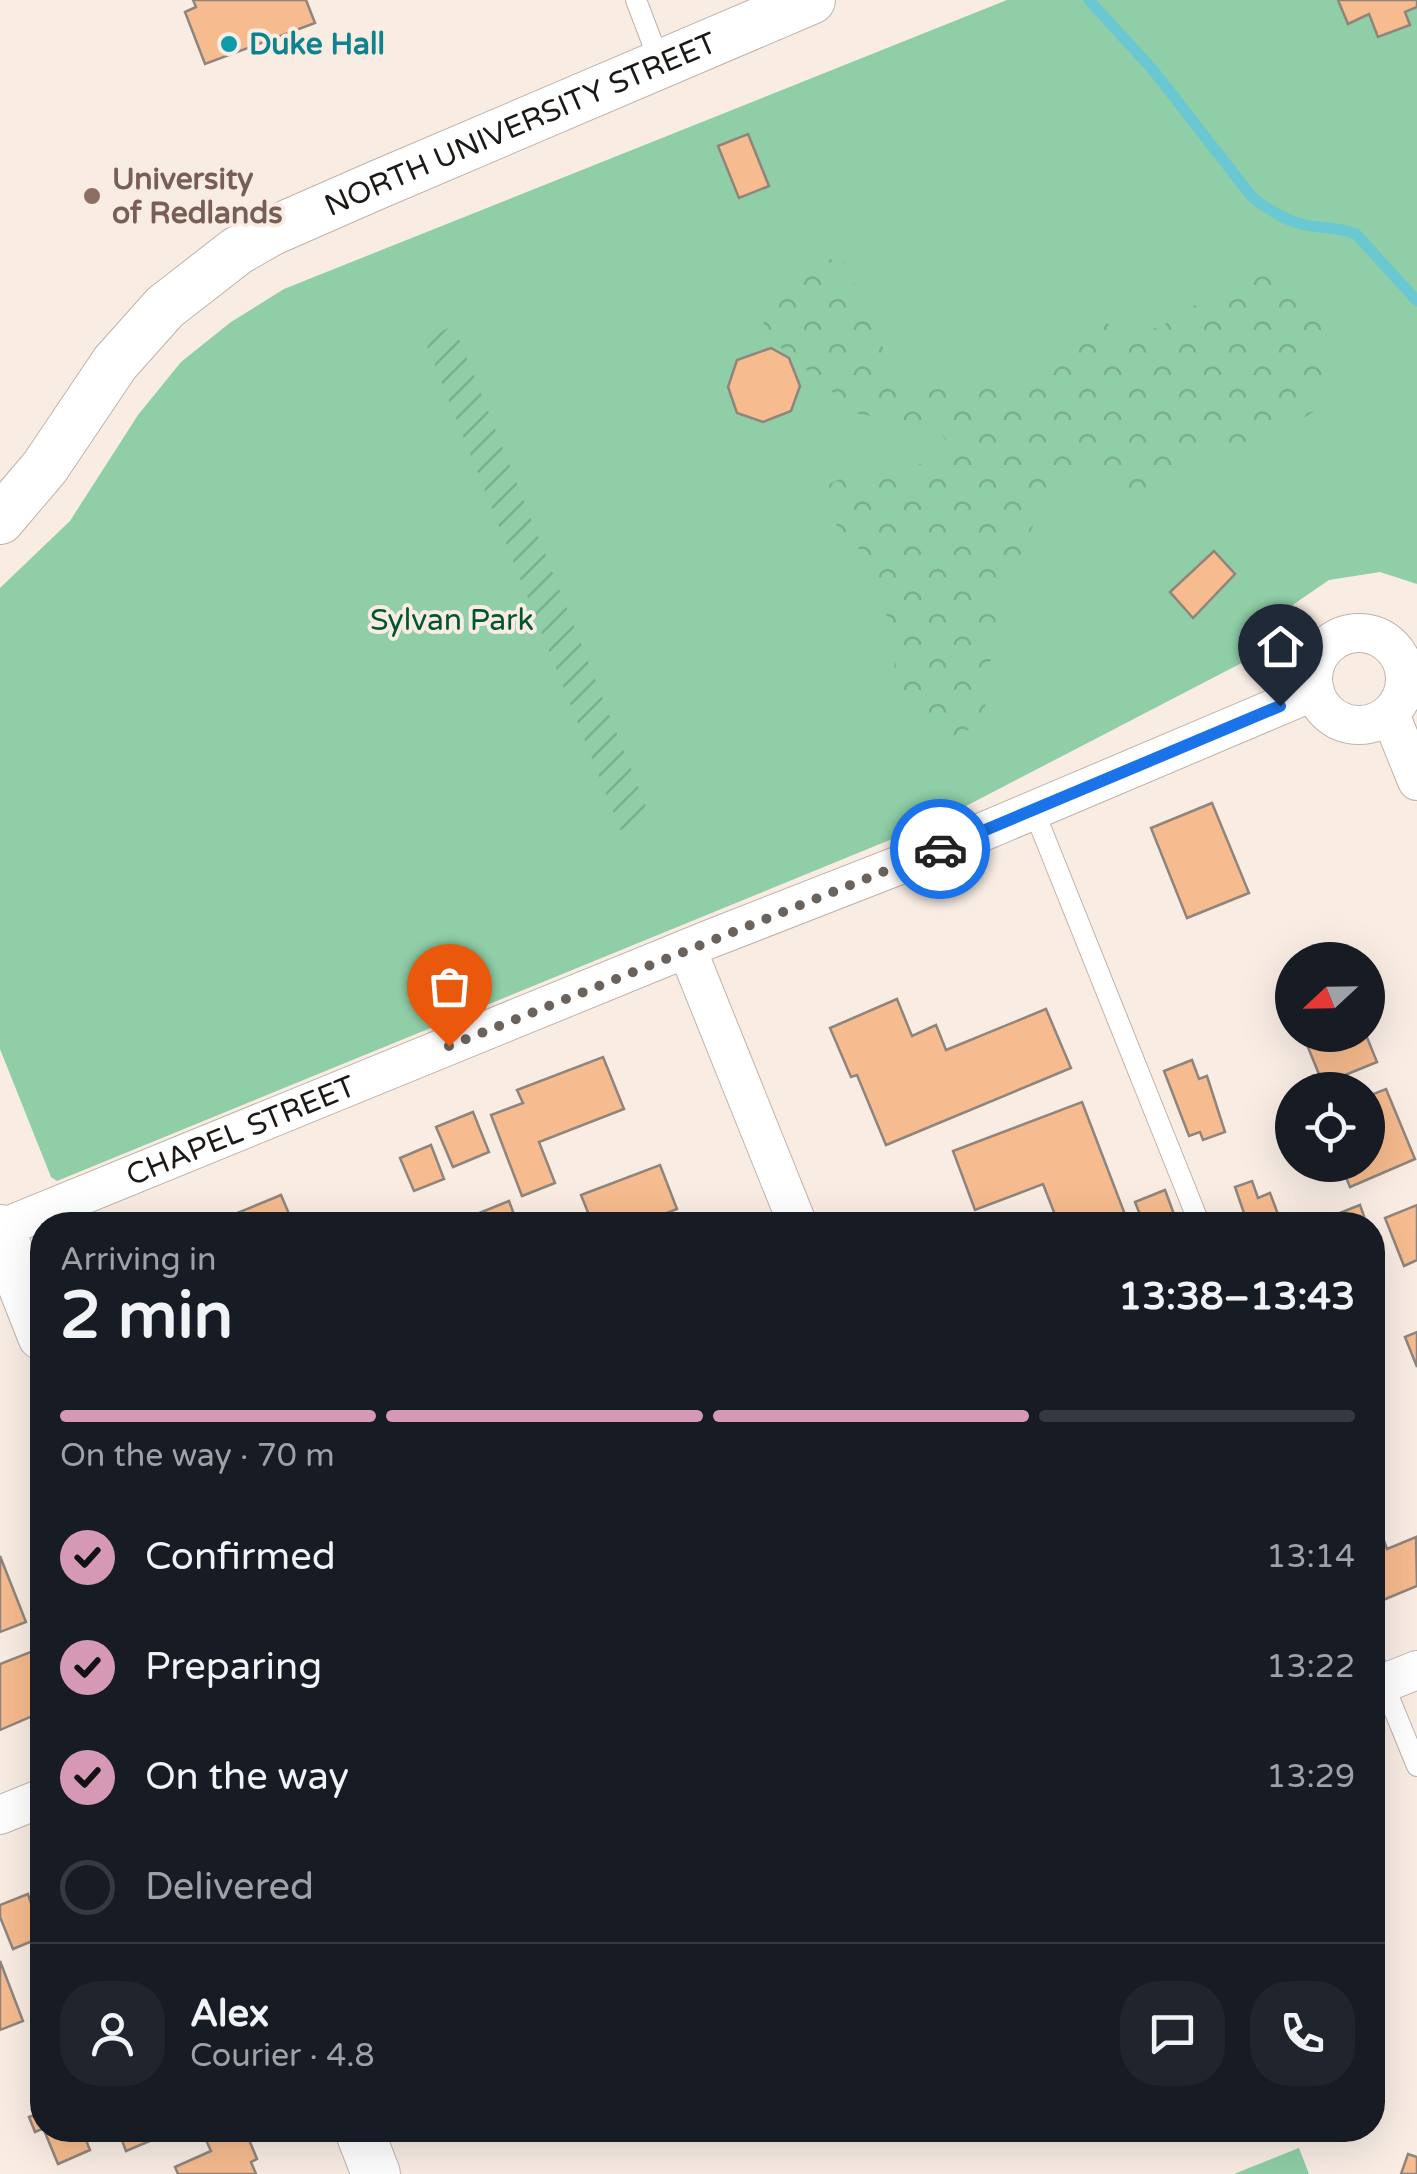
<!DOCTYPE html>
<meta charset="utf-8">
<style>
body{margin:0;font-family:"Varela Round",sans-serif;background:#20242c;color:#f1f3f6;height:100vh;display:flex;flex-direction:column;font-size:38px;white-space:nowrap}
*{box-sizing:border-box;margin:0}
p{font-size:32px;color:#9ea1a6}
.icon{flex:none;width:55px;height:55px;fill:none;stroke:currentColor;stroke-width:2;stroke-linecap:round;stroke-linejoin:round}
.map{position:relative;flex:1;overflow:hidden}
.sheet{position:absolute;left:30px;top:1212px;width:1355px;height:930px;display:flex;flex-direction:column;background:#171b24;border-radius:40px;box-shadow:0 10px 40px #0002}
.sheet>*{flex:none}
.needle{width:65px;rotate:248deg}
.tools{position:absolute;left:1275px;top:942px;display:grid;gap:20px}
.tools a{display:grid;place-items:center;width:110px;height:110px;border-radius:50%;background:#171b24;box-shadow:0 10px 40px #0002;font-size:50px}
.pin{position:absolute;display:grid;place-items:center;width:85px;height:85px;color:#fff;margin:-102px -42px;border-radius:50% 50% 50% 0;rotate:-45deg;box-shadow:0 0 10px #0007}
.pin .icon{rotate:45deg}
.courier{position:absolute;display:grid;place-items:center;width:100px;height:100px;margin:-50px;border:8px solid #1a73e8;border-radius:50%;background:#fff;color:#222;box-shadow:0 2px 12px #0007}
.overview em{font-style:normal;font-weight:800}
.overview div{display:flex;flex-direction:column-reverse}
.overview{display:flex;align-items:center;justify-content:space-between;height:170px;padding:0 30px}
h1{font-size:65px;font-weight:800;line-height:75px}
.bar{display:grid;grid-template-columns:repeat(4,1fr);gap:15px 10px;align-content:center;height:120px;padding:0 30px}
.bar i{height:12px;border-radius:8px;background:#363941}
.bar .selected{background:#d598b5}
.bar p{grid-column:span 4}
.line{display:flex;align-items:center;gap:25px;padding:0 30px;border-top:2px solid #363941}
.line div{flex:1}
.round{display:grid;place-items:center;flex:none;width:105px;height:105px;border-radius:40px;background:#20242c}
ol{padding:0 30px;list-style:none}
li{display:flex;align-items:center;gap:30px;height:110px}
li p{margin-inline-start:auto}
li .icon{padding:10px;border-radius:50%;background:#d598b5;color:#111;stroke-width:4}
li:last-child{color:#9ea1a6}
li i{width:55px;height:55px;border:5px solid #363941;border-radius:50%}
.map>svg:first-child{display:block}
</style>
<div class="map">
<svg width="1417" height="2174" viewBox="0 0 1417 2174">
<defs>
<pattern id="forest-crowns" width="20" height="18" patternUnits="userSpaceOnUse" patternTransform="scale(2.5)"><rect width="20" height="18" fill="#8fcea7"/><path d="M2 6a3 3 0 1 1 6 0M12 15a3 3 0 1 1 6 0" fill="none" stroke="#7bb08f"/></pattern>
<pattern id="garden-furrows" width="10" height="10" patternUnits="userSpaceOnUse" patternTransform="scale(2.5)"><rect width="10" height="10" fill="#8fcea7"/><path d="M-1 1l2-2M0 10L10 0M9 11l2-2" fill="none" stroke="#7bb08f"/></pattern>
</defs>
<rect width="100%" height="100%" fill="#f8ece3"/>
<g fill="#8fcea7">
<polygon points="1007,0 1417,0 1417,584 1380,572 1329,580 1294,604 1257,655 941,819 57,1181 51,1177 0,1049 0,588 70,521 138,415 181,362 231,322 284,289"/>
<polygon points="1299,2148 1309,2174 1234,2174"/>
</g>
<polygon fill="url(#forest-crowns)" points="823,258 844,261 892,368 932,390 1018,377 1082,323 1102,320 1117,330 1158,328 1259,266 1294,274 1327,340 1319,408 1273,437 1189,452 1166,483 1125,494 1084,471 1050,490 1032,528 997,608 985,708 958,743 935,744 896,679 890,625 861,551 825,513 825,485 872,467 941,463 950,447 936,426 858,414 766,335 761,308 782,270"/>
<polygon fill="url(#garden-furrows)" points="454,326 651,819 621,831 424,338"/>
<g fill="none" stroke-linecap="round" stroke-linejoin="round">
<path stroke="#6ac8d3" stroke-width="11" d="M1089,0L1153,70L1252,197C1266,208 1283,219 1301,224C1320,229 1338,226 1356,234L1417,301"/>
</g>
<g fill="#f6bb8e" stroke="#8f857d" stroke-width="2.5">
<polygon points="193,0 306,0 315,23 205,64 185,12 196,7"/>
<polygon points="1338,0 1417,0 1417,7 1405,12 1410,25 1378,37 1369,14 1348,24"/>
<polygon points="748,134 769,186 739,198 718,146"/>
<polygon points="771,348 789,358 800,386 791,411 763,422 737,413 728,387 737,360"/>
<polygon points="1214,551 1235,574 1193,618 1170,592"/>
<polygon points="1212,803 1249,893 1187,918 1151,828"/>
<polygon points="897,999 912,1036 936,1025 946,1050 1046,1009 1071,1068 886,1145 857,1075 851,1077 830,1028"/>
<polygon points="1303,1035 1366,1035 1377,1062 1323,1084"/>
<polygon points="603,1057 624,1109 539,1142 555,1183 522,1196 491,1115 523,1103 517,1090"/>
<polygon points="1192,1060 1199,1079 1207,1076 1225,1132 1203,1140 1200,1132 1189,1136 1164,1071"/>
<polygon points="1386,1089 1415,1159 1350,1187 1341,1165 1368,1165 1368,1096"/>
<polygon points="1082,1102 1129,1225 1059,1225 1043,1184 975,1210 953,1151"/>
<polygon points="473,1112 489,1152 453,1167 436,1127"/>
<polygon points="431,1145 444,1179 414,1191 400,1158"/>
<polygon points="660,1165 677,1209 636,1225 593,1225 581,1195"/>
<polygon points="1252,1181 1258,1198 1270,1193 1282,1225 1248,1225 1235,1187"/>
<polygon points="1165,1190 1178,1225 1144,1225 1135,1202"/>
<polygon points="281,1195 292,1221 302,1217 305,1225 208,1225"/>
<polygon points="509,1201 518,1225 476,1225 472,1216"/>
<polygon points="1360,1205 1367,1225 1335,1225 1332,1216"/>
<polygon points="1417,1205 1417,1260 1404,1266 1385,1218"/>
<polygon points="1417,1332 1417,1367 1405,1337"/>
<polygon points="1416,1537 1417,1586 1383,1600 1372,1573 1372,1543 1383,1538 1387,1549"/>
<polygon points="0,1556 26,1622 0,1632"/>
<polygon points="38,1649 42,1659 42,1712 0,1730 0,1664"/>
<polygon points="28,1894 42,1937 13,1949 0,1917 0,1905"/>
<polygon points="0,1961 23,2021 0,2030"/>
<polygon points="42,2101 42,2129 35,2132 29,2117 37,2114 33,2105"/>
<polygon points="44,2130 82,2130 90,2150 58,2164"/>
<polygon points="118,2130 162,2130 164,2135 126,2151"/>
<polygon points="223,2130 245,2130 257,2159 251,2162 256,2174 178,2174 175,2167 211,2151 205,2138"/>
<polygon points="1408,2154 1417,2157 1417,2174 1401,2174"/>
</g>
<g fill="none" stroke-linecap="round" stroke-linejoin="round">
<g stroke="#bfb3ab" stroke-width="22">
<g id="service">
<polyline points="636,0 660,63"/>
<polyline points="1034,811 1200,1225"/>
<polyline points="1372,1656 1417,1766"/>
</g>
</g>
<g stroke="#bfb3ab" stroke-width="40">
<g id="minor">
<circle cx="1359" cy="679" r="46"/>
<polyline points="1390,714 1417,781"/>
<polyline points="687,949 798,1225"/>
<path id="s1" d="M0,1229L710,939L961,841L1315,691"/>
<polyline points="1372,1688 1417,1670"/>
<polyline points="0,1815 42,1798"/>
</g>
</g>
<g stroke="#bfb3ab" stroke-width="50">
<g id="tertiary">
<path id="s2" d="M0,520L45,467L115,363L165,307L237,251L272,231L377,185L811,0"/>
<polyline points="0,1229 42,1336"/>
<polyline points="359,2130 376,2174"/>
</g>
</g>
<use href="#service" stroke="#fff" stroke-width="20"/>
<use href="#minor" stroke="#fff" stroke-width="38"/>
<use href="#tertiary" stroke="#fff" stroke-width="48"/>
</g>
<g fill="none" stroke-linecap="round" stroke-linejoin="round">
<polyline stroke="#69625d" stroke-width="10" stroke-dasharray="0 18" points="449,1046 940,849"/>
<polyline stroke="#1a73e8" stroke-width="12" points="940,849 1280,706"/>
</g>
<circle fill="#0f9aa8" stroke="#f8ece3" stroke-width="4" cx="229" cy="44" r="10"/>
<circle fill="#8d6e63" stroke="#f8ece3" stroke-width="4" cx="92" cy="196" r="10"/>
<g text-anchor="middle" stroke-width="8" stroke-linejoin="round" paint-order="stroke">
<g font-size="30" font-weight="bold" fill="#0d838f" stroke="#f8ece3" text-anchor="start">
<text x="249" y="54">Duke Hall</text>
</g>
<g font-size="30" fill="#1c1815" stroke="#f8ece3">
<text dy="10" stroke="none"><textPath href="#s2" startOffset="672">NORTH UNIVERSITY STREET</textPath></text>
<text dy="10" stroke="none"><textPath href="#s1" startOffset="260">CHAPEL STREET</textPath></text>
</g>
<g font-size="30" font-weight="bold" fill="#785e54" stroke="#f8ece3" text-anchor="start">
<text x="112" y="189">University<tspan x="112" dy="34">of Redlands</tspan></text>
</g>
<g font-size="30" fill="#005631" stroke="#f8ece3">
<text x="452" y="630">Sylvan Park</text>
</g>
</g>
</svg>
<div class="tools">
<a><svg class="needle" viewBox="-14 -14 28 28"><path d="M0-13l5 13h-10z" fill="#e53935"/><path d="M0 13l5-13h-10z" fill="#9ea1a6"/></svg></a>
<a><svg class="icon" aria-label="locate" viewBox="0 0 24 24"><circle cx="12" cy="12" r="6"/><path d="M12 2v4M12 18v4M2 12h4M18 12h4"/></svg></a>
</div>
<div class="pin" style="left:449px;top:1046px;background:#ea580c"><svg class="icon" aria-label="bag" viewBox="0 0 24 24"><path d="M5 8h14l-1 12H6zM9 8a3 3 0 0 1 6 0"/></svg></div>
<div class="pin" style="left:1280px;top:706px;background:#1f2937"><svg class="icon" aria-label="home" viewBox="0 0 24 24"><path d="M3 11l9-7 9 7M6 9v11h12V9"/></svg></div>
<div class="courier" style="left:940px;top:849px"><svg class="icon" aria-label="car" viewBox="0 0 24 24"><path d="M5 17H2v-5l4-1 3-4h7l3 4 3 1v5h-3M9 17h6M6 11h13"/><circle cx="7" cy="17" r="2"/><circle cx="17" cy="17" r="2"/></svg></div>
<section class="sheet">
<div class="overview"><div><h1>2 min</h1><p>Arriving in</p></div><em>13:38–13:43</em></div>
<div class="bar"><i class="selected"></i><i class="selected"></i><i class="selected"></i><i></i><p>On the way · 70 m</p></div>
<ol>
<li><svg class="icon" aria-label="check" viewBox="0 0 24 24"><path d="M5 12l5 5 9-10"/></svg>Confirmed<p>13:14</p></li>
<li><svg class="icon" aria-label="check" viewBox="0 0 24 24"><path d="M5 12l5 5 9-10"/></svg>Preparing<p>13:22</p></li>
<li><svg class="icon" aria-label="check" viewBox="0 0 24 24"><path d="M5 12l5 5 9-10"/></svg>On the way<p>13:29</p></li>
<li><i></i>Delivered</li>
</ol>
<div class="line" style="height:180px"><a class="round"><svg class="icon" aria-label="person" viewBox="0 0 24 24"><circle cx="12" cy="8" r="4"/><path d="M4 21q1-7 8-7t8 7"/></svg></a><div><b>Alex</b><p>Courier · 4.8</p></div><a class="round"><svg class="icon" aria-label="chat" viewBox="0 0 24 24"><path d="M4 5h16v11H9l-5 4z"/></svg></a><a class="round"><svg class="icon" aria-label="phone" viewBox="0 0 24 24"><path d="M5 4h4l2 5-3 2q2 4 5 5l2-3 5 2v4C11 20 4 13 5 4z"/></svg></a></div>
</section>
</div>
